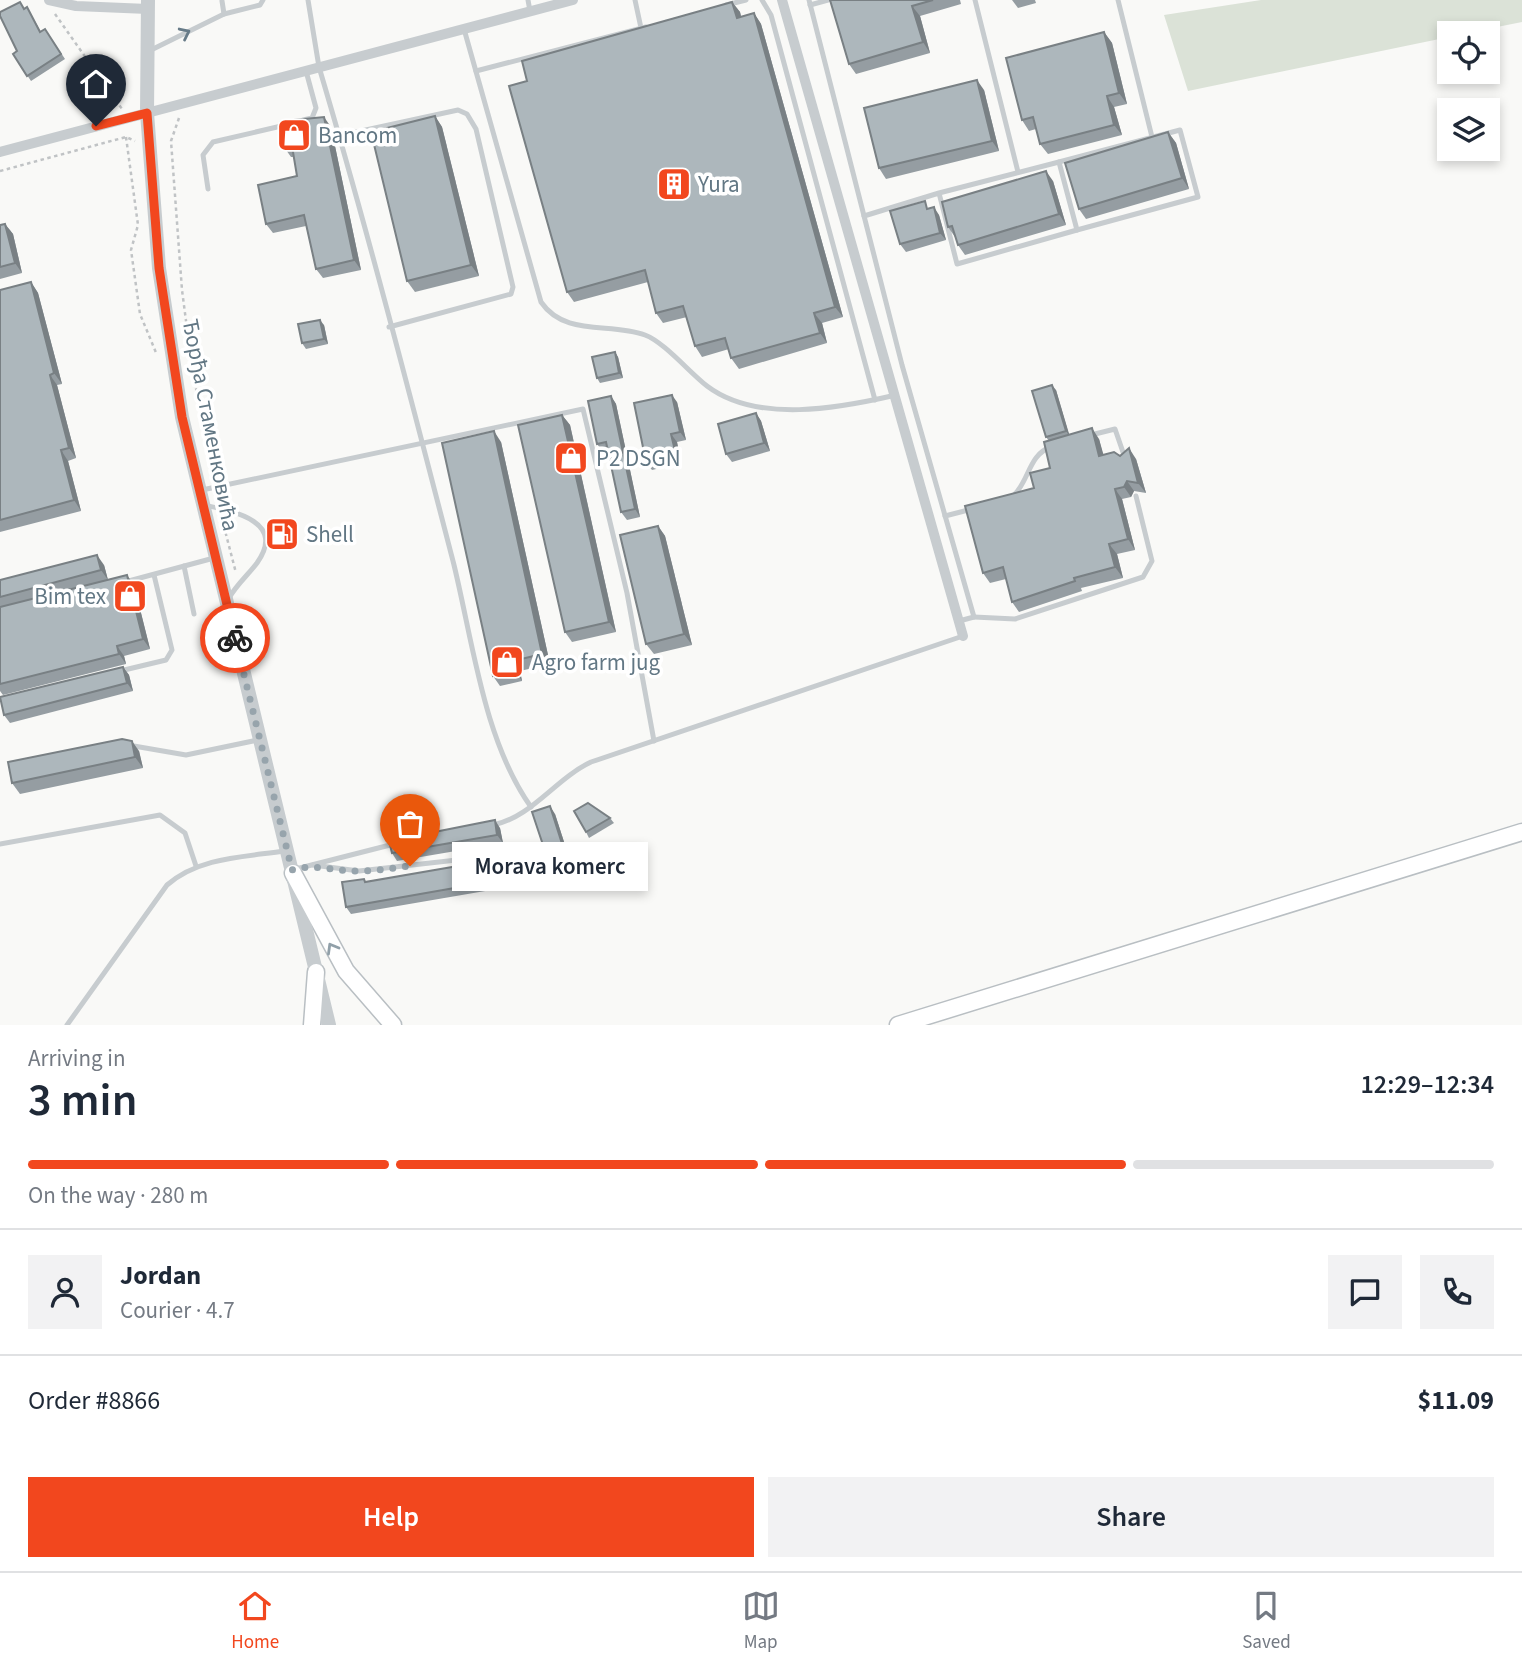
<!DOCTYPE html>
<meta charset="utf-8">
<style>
body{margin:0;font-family:"Source Sans 3",sans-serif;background:#f2f2f3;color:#1f2937;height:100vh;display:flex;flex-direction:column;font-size:26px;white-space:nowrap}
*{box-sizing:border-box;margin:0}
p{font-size:23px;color:#747a83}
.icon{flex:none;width:38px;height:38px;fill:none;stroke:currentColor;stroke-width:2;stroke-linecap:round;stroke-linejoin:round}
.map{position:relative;height:1025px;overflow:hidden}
.sheet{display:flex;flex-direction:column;background:#fff;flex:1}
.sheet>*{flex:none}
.controls{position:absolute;left:1437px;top:21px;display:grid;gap:14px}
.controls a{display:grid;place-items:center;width:63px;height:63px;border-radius:0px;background:#fff;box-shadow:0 4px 10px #0003;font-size:35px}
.pin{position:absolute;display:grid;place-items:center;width:60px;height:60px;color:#fff;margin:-72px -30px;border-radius:50% 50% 50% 0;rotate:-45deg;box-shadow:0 0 7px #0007}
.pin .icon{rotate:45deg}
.courier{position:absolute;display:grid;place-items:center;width:70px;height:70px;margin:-35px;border:5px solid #f2471e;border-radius:50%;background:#fff;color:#222;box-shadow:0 2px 9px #0007}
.bubble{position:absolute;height:49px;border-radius:0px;background:#fff;box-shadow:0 4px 10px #0003;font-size:23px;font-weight:600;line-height:49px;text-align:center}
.head em{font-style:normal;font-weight:600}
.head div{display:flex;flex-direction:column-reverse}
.head{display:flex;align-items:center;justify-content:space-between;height:119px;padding:0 28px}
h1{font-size:46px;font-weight:600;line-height:52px}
.bar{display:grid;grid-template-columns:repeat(4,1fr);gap:10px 7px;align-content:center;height:84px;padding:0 28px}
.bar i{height:9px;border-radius:5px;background:#e0e1e3}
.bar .on{background:#f2471e}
.bar p{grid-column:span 4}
.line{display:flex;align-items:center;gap:18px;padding:0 28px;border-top:2px solid #e0e1e3}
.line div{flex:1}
.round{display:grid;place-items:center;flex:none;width:74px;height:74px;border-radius:0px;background:#f2f2f3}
.action{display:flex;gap:14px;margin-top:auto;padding:14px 28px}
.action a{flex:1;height:80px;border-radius:0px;background:#f2471e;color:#fff;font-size:28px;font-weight:600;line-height:80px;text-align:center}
.action a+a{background:#f2f2f3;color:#1f2937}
.tabs{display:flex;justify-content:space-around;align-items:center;height:98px;border-top:2px solid #e0e1e3;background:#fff;font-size:19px;color:#747a83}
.tabs a{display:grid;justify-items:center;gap:4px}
.tabs .on{color:#f2471e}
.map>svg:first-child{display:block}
</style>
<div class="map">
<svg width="1522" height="1025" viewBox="0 0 1522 1025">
<rect width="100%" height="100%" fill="#f9f9f7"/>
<polygon fill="#dbe2d7" points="1261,0 1522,0 1522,22 1467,33 1449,33 1449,37 1188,91 1164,15"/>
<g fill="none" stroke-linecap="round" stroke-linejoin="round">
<g stroke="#b9bfc3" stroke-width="19">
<g id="secondary">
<polyline points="293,873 346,971 393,1025"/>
<polyline points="312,1025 316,972"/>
<polyline points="898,1025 1522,832"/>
</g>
</g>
<g stroke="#c0c3c5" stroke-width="2.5" stroke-dasharray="3.5 3.5" stroke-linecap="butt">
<polyline points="55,14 122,109"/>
<polyline points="179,118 171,141 182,290 192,367 213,478"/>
<polyline points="126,137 138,225 131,250 140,314 157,355"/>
<polyline points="0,171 126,137 135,141"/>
<polyline points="222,519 236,573"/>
</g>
<g stroke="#c7cccf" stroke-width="5">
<path d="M308,0L319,67C368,232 411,399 454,565C473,643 484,741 531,807"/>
<polyline points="528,0 530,11"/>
<polyline points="635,0 641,28"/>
<polyline points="762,0 771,15 875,400"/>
<polyline points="809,0 902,365 974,617 959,621"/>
<polyline points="975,0 1018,172"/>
<polyline points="1118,0 1152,137"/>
<polyline points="222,1 224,14"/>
<polyline points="726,5 746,0"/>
<polyline points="810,5 828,0"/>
<path d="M464,29L541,302C565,337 610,322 645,335C664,342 690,373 707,386C757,424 840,408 896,395"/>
<polyline points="149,51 224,14 260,5 263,0"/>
<polyline points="476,71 646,27"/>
<polyline points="303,120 312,118 316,108 306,71"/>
<polyline points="338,136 458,110 467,114 476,129 513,287 511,294 389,327"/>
<polyline points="1059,162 1180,130 1198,197 1077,230"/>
<polyline points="208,189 203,155 213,142 290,124"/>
<polyline points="864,216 939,193 957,264 1077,230 1059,162 939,193"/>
<polyline points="1091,435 1115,429 1125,458"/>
<polyline points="202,490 583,409 627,593 654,741"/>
<path d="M1014,495C1029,481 1029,454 1051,447"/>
<path d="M204,505C232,511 287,521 257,563C248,575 237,584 229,598"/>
<polyline points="945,516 972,509"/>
<polyline points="184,566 194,614"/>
<polyline points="125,582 214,558"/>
<polyline points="974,617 1015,619 1143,577 1152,561 1136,496"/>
<polyline points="120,671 166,660 172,650 154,575"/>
<polyline points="128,745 186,755 258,740"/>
<path d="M493,825C532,817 555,779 591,762L963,636"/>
<polyline points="0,844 160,815 185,833 196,866"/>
<polyline points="313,865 359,871 536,851"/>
<polyline points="292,870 394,844"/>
<path d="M67,1025L167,885C199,857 244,857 285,851"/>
</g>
<g stroke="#c7cccf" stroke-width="10">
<polyline points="49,0 76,6 148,9"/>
<polyline points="782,0 963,636"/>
<polyline points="0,152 573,0"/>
</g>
<polyline stroke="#c7cccf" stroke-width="14" points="148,0 147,113 159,268 182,417 329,1025"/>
<use href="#secondary" stroke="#fff" stroke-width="16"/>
</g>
<g fill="#959da2">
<polygon points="831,0 960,0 961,4 920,16 930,53 856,74 849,64"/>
<polygon points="1012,0 1035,0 1036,3 1018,8"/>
<polygon points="732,2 740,12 741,17 754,13 761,24 843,317 822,323 827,343 739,369 731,358 729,349 702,357 695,346 687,317 663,323 656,313 648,282 574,302 567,292 527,81"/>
<polygon points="27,7 41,32 45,29 65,59 31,81 13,54 17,51 25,9"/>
<polygon points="1104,32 1112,43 1127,104 1114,107 1122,135 1048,154 1040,144 1036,129 1029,131 1022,120"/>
<polygon points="84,78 94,95 81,103 77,97"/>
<polygon points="984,90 999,151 886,179 879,168"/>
<polygon points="435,116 442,127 479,276 415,292 407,281"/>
<polygon points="331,127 361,270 323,278 316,269 306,226 273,233 266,224 297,176 294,157 291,157 284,147"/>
<polygon points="1168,132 1176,143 1189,189 1086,219 1079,209"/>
<polygon points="1053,181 1066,225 965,255 958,245 955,237 948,227"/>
<polygon points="930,209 939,215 946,240 906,252 900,244"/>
<polygon points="5,224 13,234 22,273 0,279 0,225"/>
<polygon points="31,282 38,293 62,384 57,385 76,458 68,461 81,511 0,532 0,290"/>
<polygon points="324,325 328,344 306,349 302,343"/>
<polygon points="615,352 618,357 623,378 600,383 597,378"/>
<polygon points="1056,390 1069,435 1099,439 1103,455 1120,456 1136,459 1146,493 1134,491 1131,497 1122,499 1135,550 1117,554 1123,578 1081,588 1082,591 1019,612 1012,602 1006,579 990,583 983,573 1034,488 1050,468 1049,441 1046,437"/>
<polygon points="611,396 616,404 640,517 627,520 621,512 608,451 603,452 597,444"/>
<polygon points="677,402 686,440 677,442 681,463 652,470 646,462"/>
<polygon points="756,413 761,421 770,451 732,462 726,454"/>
<polygon points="562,415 570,425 616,632 572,642 565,632"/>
<polygon points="501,442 550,664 520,671 522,681 500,686 493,676"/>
<polygon points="658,526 665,536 692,645 654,654 646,644"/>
<polygon points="104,565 108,580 134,585 150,649 124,656 126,664 3,695 0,691 0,580"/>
<polygon points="123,667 129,675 133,691 10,723 4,715"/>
<polygon points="139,751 143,768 20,794 12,783"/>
<polygon points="555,814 575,876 558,882 556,879 351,914 346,907 366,882 545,851"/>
<polygon points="610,818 614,823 589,838 586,832"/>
<polygon points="500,828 503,843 397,861 392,853"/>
</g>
<g fill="#798084">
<polygon points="732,2 740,12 744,29 737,18"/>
<polygon points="912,6 920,16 930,53 923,42"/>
<polygon points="754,13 761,24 843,317 835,307"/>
<polygon points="1104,32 1112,43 1127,104 1119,93"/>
<polygon points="977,80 984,90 999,151 992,141"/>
<polygon points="1107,96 1114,107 1122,135 1114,125"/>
<polygon points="435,116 442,127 479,276 471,265"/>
<polygon points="324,117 331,127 361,270 354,260"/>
<polygon points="1168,132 1176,143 1189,189 1182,178"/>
<polygon points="1046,171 1053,181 1066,225 1059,214"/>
<polygon points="934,207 939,215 946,240 940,233"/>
<polygon points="5,224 13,234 22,273 15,263"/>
<polygon points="31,282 38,293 62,384 54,373"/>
<polygon points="814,313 822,323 827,343 820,333"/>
<polygon points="320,320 324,325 328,344 324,339"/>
<polygon points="615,352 618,357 623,378 619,373"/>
<polygon points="50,375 57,385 76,458 69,448"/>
<polygon points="1052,385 1056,390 1070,437 1066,431"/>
<polygon points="672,395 677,402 686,440 680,432"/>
<polygon points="611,396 616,404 640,517 635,509"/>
<polygon points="756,413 761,421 770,451 764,443"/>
<polygon points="562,415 570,425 616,632 609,622"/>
<polygon points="1092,428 1099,439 1107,467 1099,456"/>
<polygon points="494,431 501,442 550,664 542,654"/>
<polygon points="671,434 677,442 681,463 676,455"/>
<polygon points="1129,448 1136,459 1146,493 1138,483"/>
<polygon points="61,450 68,461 81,511 74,500"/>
<polygon points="1127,481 1134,491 1131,497 1124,487"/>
<polygon points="1115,489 1122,499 1135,550 1128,539"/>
<polygon points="658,526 665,536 692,645 684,634"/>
<polygon points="1109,544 1117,554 1123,578 1115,567"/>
<polygon points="97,555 104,565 108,580 101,570"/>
<polygon points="127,575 134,585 150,649 143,639"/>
<polygon points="117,646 124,656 126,664 119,654"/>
<polygon points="513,661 520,671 522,681 515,671"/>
<polygon points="123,667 129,675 133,691 127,683"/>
<polygon points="132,741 139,751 143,768 135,757"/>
<polygon points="550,806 555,814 575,876 570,869"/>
<polygon points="495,820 500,828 503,843 497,835"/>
</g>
<g fill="#adb7bc" stroke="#798084" stroke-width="2">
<polygon points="830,0 933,0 912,6 923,42 849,64"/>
<polygon points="20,2 24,9 27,7 40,32 45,29 61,54 27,76 13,54 17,51 0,16 0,12"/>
<polygon points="732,2 737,18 754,13 835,307 814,313 820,333 731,358 725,338 695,346 683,306 656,313 645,270 567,292 509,86 527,81 522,61"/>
<polygon points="1104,32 1119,93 1107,96 1114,125 1040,144 1033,117 1022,120 1006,58"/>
<polygon points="84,78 91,89 77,97 70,85"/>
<polygon points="977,80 992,141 879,168 864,108"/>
<polygon points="435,116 471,265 407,281 371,132"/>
<polygon points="324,117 354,260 316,269 304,215 266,224 258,185 297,176 292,146 284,147 281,132 285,131 284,121"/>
<polygon points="1168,132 1182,178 1079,209 1065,163"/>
<polygon points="1046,171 1059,214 958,245 952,226 948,227 942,202"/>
<polygon points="925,201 927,209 934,207 940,233 900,244 890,211"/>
<polygon points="5,224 15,263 0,267 0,225"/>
<polygon points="31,282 54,373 50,375 69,448 61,450 74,500 0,520 0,290"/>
<polygon points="320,320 324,339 302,343 298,324"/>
<polygon points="615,352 619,373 597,378 592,357"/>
<polygon points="1052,385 1066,431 1046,437 1032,391"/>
<polygon points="672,395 680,432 671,434 676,455 646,462 634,403"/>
<polygon points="611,396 635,509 621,512 606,442 597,444 588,401"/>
<polygon points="756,413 764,443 726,454 718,424"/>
<polygon points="562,415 609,622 565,632 518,425"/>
<polygon points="1092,428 1099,456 1114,452 1120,456 1129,448 1138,483 1127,481 1124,487 1115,489 1128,539 1109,544 1115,567 1074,578 1075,581 1012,602 1003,567 983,573 965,506 1034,488 1030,473 1050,468 1044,442"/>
<polygon points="494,431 542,654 513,661 515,671 493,676 442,443"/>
<polygon points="658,526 684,634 646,644 620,535"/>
<polygon points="97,555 101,570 0,597 0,580"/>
<polygon points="127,575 143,639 117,646 119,654 0,684 0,607"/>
<polygon points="123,667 127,683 4,715 0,697"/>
<polygon points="122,739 132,741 135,757 12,783 8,762"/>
<polygon points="588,803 610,818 586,832 574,811"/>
<polygon points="550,806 570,869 552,874 551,871 346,907 342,882 364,879 365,882 545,851 532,812"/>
<polygon points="495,820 497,835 392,853 389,841"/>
</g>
<defs><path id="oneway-chevron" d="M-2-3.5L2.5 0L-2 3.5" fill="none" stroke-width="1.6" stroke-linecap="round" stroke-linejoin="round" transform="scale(1.75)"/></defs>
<use stroke="#677b88" href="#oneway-chevron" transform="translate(185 33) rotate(-26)"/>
<use stroke="#91a0a9" href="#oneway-chevron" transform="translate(332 948) rotate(-120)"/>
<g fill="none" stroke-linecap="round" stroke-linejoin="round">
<path stroke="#97a4ac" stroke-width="7" stroke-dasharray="0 12.6" d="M235,638L292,870C315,863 335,872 359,871C376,871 393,868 410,866"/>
<polyline stroke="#f2471e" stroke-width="9" points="96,126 147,113 159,268 182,417 235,638"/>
</g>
<defs>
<g id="shop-square" transform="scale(1.75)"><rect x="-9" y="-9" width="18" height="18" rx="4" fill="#f2471e" stroke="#fff"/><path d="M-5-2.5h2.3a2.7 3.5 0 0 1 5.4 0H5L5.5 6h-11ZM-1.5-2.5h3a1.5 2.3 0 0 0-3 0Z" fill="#fff"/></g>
<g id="building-square" transform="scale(1.75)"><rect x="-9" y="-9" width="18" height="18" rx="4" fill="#f2471e" stroke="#fff"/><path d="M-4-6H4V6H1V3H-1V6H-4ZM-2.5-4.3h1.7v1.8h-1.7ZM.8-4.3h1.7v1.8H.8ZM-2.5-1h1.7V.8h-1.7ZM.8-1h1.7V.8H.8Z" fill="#fff"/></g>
<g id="fuel-square" transform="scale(1.75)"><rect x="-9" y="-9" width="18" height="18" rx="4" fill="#f2471e" stroke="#fff"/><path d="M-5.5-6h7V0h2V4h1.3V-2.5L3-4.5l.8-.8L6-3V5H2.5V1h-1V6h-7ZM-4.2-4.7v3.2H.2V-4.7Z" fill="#fff"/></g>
</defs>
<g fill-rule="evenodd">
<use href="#shop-square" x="294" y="135"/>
<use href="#building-square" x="674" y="184"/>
<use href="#shop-square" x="571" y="458"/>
<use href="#fuel-square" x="282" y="534"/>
<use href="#shop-square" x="130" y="596"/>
<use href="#shop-square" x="507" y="662"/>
</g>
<g text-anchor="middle" stroke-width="7" stroke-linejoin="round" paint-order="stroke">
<g font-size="23" fill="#627784" stroke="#fff" text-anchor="start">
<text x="318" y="143">Bancom</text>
<text x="698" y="192">Yura</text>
<text x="596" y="466">P2 DSGN</text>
<text x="306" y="542">Shell</text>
<text x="106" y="604" text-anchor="end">Bim tex</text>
<text x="532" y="670">Agro farm jug</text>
</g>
<g font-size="23" fill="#627784" stroke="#fff">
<text transform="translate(211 425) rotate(79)" y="8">Ђорђа Стаменковића</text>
</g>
</g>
</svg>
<div class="controls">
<a><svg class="icon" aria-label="locate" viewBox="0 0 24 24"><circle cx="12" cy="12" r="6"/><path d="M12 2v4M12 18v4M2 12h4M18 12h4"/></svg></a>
<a><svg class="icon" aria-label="layers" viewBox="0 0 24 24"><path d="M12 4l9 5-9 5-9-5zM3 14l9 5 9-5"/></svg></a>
</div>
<div class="pin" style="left:410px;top:866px;background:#ea580c"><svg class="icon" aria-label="bag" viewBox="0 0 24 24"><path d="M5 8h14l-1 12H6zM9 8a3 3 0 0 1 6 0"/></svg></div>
<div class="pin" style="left:96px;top:126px;background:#1f2937"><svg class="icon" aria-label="home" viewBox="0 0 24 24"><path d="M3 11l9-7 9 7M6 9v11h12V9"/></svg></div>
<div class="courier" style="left:235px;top:638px"><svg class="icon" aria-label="bike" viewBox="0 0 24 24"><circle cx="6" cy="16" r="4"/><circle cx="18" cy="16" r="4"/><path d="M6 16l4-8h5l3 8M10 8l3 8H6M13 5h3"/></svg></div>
<div class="bubble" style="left:452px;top:842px;width:196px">Morava komerc</div>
</div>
<section class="sheet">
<div class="head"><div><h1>3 min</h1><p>Arriving in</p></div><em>12:29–12:34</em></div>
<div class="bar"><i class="on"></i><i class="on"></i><i class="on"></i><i></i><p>On the way · 280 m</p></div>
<div class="line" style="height:126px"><a class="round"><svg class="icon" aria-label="person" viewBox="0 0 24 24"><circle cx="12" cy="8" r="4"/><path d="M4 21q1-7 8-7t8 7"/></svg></a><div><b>Jordan</b><p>Courier · 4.7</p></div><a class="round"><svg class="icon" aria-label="chat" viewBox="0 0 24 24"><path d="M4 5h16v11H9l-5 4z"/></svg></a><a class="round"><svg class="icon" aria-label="phone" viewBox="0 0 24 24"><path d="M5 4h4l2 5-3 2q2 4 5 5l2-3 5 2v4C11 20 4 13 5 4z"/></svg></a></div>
<div class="line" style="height:91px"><div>Order #8866</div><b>$11.09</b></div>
<div class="action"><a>Help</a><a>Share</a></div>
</section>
<nav class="tabs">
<a class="on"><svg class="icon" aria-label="home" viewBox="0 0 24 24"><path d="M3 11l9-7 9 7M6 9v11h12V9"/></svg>Home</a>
<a><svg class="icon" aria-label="map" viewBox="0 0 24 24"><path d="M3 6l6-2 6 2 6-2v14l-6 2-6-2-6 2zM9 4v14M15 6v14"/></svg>Map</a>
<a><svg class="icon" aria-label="saved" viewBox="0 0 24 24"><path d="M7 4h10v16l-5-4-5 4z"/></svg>Saved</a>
</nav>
